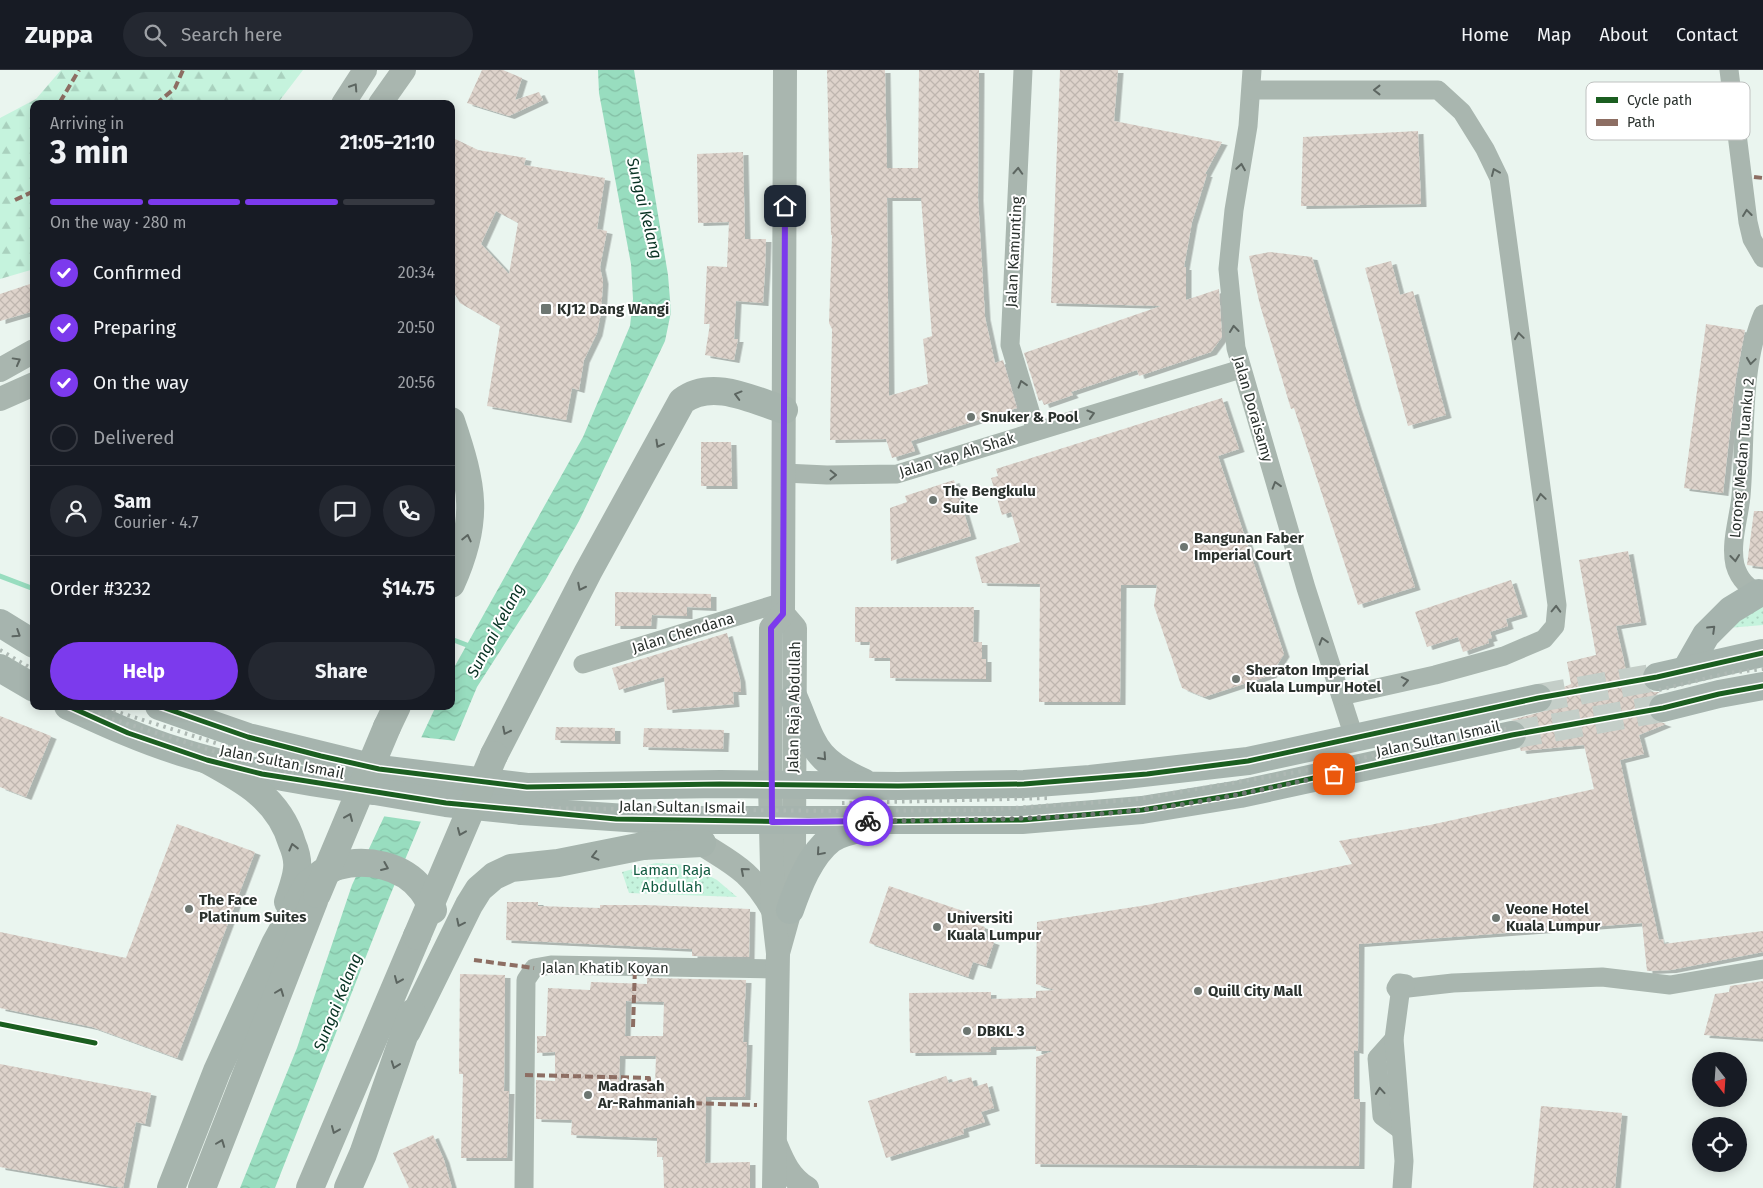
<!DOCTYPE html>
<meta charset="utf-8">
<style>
body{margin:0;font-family:"Fira Sans",sans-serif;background:#242831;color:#f1f3f6;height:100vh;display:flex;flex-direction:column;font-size:19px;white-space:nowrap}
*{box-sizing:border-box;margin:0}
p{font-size:16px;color:#9ea1a6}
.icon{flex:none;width:28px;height:28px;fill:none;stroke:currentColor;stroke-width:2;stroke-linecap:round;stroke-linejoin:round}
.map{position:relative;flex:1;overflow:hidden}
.drawer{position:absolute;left:30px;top:30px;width:425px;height:610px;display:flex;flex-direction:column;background:#171b24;border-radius:10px;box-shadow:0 2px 12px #0003}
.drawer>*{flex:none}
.needle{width:32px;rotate:163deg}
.buttons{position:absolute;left:1692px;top:982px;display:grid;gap:10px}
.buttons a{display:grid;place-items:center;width:55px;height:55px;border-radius:50%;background:#171b24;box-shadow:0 2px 12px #0003;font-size:25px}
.pin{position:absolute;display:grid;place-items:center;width:42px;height:42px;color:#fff;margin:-21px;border-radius:10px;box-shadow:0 2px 8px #0006}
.courier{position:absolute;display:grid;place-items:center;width:50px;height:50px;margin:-25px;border:4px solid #7c3aed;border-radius:50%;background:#fff;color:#222;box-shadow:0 1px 6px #0007}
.headline em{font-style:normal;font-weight:700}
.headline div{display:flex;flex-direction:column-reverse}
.headline{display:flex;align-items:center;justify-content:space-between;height:85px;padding:0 20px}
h1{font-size:32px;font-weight:700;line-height:38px}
.bar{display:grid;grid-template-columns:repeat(4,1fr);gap:8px 5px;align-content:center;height:60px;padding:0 20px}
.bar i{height:6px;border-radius:4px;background:#363941}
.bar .selected{background:#7c3aed}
.bar p{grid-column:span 4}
.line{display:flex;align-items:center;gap:12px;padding:0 20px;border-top:1px solid #363941}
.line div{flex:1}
.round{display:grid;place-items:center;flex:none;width:52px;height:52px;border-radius:26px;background:#242831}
ol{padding:0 20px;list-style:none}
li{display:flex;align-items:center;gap:15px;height:55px}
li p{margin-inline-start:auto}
li .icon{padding:5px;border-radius:50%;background:#7c3aed;color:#fff;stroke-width:4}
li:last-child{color:#9ea1a6}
li i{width:28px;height:28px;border:2px solid #363941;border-radius:50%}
.cta{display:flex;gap:10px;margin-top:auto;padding:10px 20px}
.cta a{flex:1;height:58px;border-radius:30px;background:#7c3aed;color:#fff;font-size:20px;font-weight:700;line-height:58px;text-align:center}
.cta a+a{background:#242831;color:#f1f3f6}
header{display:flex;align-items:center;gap:30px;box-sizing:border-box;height:70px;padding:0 25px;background:#171b24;border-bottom:1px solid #363941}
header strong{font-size:24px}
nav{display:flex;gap:28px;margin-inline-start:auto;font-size:18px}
.search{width:350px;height:45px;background:#242831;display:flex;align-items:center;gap:12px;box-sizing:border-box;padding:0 18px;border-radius:28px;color:#9ea1a6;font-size:19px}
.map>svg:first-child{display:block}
</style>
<header>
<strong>Zuppa</strong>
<div class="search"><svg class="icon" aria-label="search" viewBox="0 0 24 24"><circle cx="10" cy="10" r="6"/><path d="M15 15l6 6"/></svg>Search here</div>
<nav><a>Home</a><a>Map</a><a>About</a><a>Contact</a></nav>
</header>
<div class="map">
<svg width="1763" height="1118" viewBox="0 0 1763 1118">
<defs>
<pattern id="green-dots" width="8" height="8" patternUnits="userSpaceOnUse" patternTransform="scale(1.25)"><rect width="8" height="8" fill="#c5f3dd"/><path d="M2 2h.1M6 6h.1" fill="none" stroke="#a9d1be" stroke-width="1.8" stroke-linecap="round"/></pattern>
<pattern id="forest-firs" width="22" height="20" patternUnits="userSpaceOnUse" patternTransform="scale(1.25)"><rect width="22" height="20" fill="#c5f3dd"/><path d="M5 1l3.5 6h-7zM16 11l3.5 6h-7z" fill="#a9d1be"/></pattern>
<pattern id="water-waves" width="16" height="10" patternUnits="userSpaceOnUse" patternTransform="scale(1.25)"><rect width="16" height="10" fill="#98ddbf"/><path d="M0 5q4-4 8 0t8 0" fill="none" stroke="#83bea4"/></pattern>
<pattern id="building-cross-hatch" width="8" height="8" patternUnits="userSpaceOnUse" patternTransform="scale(1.25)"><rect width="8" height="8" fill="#ded3cb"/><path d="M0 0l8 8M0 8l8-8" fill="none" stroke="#bfb6af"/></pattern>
<filter id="shadow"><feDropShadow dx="5.5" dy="3" stdDeviation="0" flood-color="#0004"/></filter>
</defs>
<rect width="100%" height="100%" fill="#eaf5ef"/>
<g fill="url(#green-dots)">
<polygon points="1763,533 1763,555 1728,558"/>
<polygon points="656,793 689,795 717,810 737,827 629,823 622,802"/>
</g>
<polygon fill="url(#forest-firs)" points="61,0 303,0 277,34 34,34 34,199 0,209 0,48 36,29"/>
<polygon fill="url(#water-waves)" points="598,0 634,0 668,205 671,242 665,271 579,451 545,511 477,617 389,828 275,1118 240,1118 297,978 352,815 436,636 451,636 451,603 583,367 630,256 633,229 631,194 599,23"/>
<polygon fill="#eaf5ef" points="419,667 457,671 423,752 382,746"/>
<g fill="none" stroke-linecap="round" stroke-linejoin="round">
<g stroke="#98ddbf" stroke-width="5">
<polyline points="0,506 34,519"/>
<polyline points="451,569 472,577"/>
</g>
</g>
<g fill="url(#building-cross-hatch)" fill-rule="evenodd" filter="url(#shadow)">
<polygon points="482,0 503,0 522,8 515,30 539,22 543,30 509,46 467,33"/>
<path d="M827,0H885L887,98H918L919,0H979L978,128L985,247L995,293L1003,290L1017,338L911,371L915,381L892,388L886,369L830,370L832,259L829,253L832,165H831ZM887,128H921L932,266L923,269L928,314L889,326Z"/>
<polygon points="1060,0 1118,0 1114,51 1222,72 1205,104 1207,104 1192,152 1184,197 1186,197 1186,230 1219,219 1222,267 1211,282 1139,306 1137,300 1071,322 1073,325 1044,335 1042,330 1039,331 1024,283 1161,236 1051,233"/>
<polygon points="1418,61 1421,134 1301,136 1303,67"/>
<path d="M451,67L478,80L526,88L524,95L605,108L597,159L607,161L600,197L603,211L601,243L597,263L584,290L579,320L572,318L566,350L487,336L500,256L460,233L451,218ZM496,141L518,153L509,204L481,174Z"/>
<polygon points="743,82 745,169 766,169 765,199 763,233 736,231 734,269 738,269 734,290 705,285 710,254 704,254 707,196 727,197 729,152 698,153 697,84"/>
<polygon points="1270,182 1312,187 1356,336 1415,517 1358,535 1294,338 1291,339 1260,235 1249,186"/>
<polygon points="1391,191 1400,225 1413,221 1446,345 1408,356 1365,198"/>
<polygon points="30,214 34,226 34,241 0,251 0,224"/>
<polygon points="1706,254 1745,260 1736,308 1723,423 1684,418"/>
<polygon points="1222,328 1239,379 1218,386 1284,584 1271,605 1204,627 1189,621 1182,618 1154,536 1157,515 1121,515 1120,632 1039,632 1040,514 982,513 975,487 1020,472 1011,442 1002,445 991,408 998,406 996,399"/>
<polygon points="701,372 731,372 732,416 701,416"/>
<polygon points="954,410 971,466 891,491 890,438 907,432 905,426"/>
<polygon points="1754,441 1763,441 1763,497 1747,495"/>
<polygon points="1628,481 1641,552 1616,556 1623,586 1626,602 1642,602 1642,610 1645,617 1652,622 1660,622 1652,627 1648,634 1648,641 1652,649 1666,654 1639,665 1644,684 1620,690 1659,870 1663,869 1664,874 1763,861 1763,882 1671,900 1647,901 1642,853 1359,874 1358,981 1354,980 1354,1029 1360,1029 1359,1096 1035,1094 1036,987 1053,981 1036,981 1036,976 991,977 991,982 910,983 909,923 991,922 991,929 1036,928 1036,921 1055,920 1036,914 1037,852 1147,835 1352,794 1339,771 1430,755 1594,719 1584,675 1521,681 1520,678 1527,670 1527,661 1523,654 1511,650 1548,640 1553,632 1552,622 1571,614 1567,592 1596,585 1579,490"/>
<polygon points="1511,510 1522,544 1506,549 1508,556 1490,562 1492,568 1488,569 1489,573 1463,582 1458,567 1427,577 1415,542"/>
<polygon points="615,522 711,524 711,538 687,537 687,546 652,545 651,556 615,556"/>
<polygon points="855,537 974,537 973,572 982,572 982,589 986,589 986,609 890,608 890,588 869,588 870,572 855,572"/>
<polygon points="727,563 740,609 741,622 733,622 734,634 667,640 664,607 619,620 612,598"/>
<polygon points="0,646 51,666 26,727 0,717"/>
<polygon points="556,657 615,658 615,671 555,670"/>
<polygon points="644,658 724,660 723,679 643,677"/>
<polygon points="177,754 255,782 177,988 92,957 0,938 0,862 126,888"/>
<polygon points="889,816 966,842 964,850 985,857 982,868 994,872 986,896 973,892 968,907 869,873"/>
<polygon points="507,832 538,832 538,836 600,838 600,835 645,835 750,839 749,887 692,886 692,879 506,870"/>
<polygon points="460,904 505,905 504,1021 509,1021 507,1088 461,1088 463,1004 459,1004"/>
<path d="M647,908L746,910L743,972H747L745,1027H706L705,1093L750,1092V1118H664L663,1087H657V1068L571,1065L572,1050L536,1049V1010L555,1011V982L537,983V966H546L548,918L590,920L591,912L647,914ZM626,931L664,932L663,966H625ZM620,986H656L655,1014L619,1013Z"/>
<polygon points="1763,911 1763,969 1704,965 1715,924 1729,922 1730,916"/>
<polygon points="0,994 151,1023 145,1054 136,1052 123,1118 0,1097"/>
<polygon points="946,1006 949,1013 971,1007 974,1017 987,1013 994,1038 981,1042 985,1052 963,1059 964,1064 886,1088 868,1031"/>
<polygon points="1541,1036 1622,1043 1615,1118 1533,1118"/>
<polygon points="433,1065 444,1090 452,1118 409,1118 393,1083"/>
</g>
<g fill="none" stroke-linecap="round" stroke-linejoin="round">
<g stroke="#c4cec8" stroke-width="28" stroke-dasharray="28 14" stroke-linecap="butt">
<polyline points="1538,628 1657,607"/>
<polyline points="1512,665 1663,638"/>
</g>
<g stroke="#a9b6af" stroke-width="19">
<polyline points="1023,0 1010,275 1036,361"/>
<polyline points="1252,0 1248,56 1234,140 1228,199 1236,278 1306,518 1354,667"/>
<polyline points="1729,0 1748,152 1752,169 1763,188"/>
<polyline points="1252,20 1438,20 1462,42 1485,79 1499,108 1557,535 1555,556 1544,569 1504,586 1435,605 1341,626"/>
<path d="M1763,244C1740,297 1746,369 1741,426C1739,448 1730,473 1735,495C1739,509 1749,520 1763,523"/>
<polyline points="784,403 827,405 897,404 1241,299"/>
<polyline points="583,594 783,532"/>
<polyline points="1408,918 1453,913 1602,907 1670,915 1763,899"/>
<polyline points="1394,969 1377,988 1382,1046 1401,1060"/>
<polyline points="524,1118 526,910 534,898 551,895 778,899"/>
<polyline points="1402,1118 1404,1091 1394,969 1400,924 1396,918 1399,913 1406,914"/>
</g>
<g stroke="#a9b6af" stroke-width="24">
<polyline points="343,34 365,0"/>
<polyline points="380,34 404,0"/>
<polyline points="0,300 34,281"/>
<polyline points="0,329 34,314"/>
<path d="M686,763C726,792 746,793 773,840"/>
<polyline points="778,883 790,840 794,778 795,558 783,544 785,0"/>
<path d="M776,1075C783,1092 790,1108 807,1118"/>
<polyline points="774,1118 778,883 773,840 770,715 771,558 783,544"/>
</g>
<g stroke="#a6b4ae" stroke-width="28">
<polyline points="0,553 34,574"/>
<polyline points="0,598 34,618"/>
<polyline points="1686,600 1706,565 1731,540 1759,523"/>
<polyline points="1657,607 1763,583"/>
<path d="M794,628C814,675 813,690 863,712"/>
<path d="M68,636C105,653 142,670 181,682C245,702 309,713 375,721"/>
<polyline points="159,636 248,667 379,699"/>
<polyline points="1663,638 1719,624 1763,616"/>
<polyline points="527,717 720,714 898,716 1024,714 1090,709 1248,691 1538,628"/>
<polyline points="522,741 656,750 1022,750 1142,740 1240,724 1512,665"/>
<path d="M790,840C798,817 810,785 831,769C840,763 854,760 865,758"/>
</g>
<g stroke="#a6b4ad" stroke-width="28">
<path d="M451,351C473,416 480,450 451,514"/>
<polyline points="387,657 397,636"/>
<path d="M494,685L588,502L682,331C712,308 753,330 784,340"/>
<path d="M207,690C244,710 279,729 292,773C295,780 298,791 297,799C296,810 291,822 288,832"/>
<polyline points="643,776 658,766 671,750"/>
<polyline points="407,961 469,835 479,819 494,806 511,798 558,793 643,776 702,773"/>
<polyline points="171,1118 217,1001 275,874 308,814 322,803 333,798"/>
<polyline points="202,1118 314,831"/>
<polyline points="310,1118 417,866"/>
<polyline points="348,1118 363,1084 412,943"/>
</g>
<g stroke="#aeb9b4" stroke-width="4" stroke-dasharray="2.5 5" stroke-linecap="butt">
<polyline points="0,580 34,600"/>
<polyline points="1659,620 1728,603 1763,599"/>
<polyline points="85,636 103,646 238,689 310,709 413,724 522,738 843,741 983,740 1132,730 1320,698 1434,671 1510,658"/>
<polyline points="99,636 266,689"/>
<polyline points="842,733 1050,728"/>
</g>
<g stroke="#a6b4ae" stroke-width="28">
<polyline points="379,699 527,717"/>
<polyline points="375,721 446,733 522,741"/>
</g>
<g stroke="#a6b4ad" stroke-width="28">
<path d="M338,796C366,788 403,795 422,820C427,826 430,834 433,840"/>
<polyline points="317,824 387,657"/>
<polyline points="417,866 494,685"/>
</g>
<g stroke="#8d6e63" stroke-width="4" stroke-dasharray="8 4" stroke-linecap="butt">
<polyline points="60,32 79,0"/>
<polyline points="156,34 175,18 183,0"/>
<polyline points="1754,107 1763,108"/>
<polyline points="15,130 34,121"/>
<polyline points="474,890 534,898"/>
<polyline points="633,957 635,897"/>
<polyline points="525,1005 649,1008 650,1032 757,1035"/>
</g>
<g stroke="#fff" stroke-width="8">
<g id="cycleway">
<polyline points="68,636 128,663 207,690 262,704 446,733 616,749 808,752 1022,750 1142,740 1240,724 1512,665 1663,638 1719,624 1763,616"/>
<polyline points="159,636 248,667 321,686 379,699 527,717 720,714 898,716 1024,714 1147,704 1248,691 1538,628 1657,607 1763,583"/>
<polyline points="0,954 95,973"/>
</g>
</g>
<use href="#cycleway" stroke="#1b5e20" stroke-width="5"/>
</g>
<defs><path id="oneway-chevron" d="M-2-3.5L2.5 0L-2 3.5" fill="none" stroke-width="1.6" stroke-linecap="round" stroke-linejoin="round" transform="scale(1.25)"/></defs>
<g stroke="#5d6661">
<use href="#oneway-chevron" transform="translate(354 17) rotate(-57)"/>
<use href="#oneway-chevron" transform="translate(1377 20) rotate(180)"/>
<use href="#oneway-chevron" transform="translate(1241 97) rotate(-81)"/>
<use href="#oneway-chevron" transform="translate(1018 101) rotate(-87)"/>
<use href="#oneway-chevron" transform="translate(1495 102) rotate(-113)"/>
<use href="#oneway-chevron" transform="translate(1747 143) rotate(-97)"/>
<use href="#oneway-chevron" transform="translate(1234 259) rotate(-96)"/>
<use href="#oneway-chevron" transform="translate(1519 266) rotate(-98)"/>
<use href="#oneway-chevron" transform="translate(17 291) rotate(-29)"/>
<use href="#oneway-chevron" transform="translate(1751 291) rotate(98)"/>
<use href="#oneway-chevron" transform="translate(1022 314) rotate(-107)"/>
<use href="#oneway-chevron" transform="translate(1091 344) rotate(-17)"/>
<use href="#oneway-chevron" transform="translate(833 405) rotate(1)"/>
<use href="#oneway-chevron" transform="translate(1276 415) rotate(-107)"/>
<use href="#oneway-chevron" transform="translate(1541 427) rotate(-98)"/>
<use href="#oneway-chevron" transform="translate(1735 488) rotate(84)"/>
<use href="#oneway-chevron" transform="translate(1556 539) rotate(-88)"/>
<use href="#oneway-chevron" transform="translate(1323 571) rotate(-107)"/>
<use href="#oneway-chevron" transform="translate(1405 611) rotate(-11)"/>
<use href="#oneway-chevron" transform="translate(744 801) rotate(-139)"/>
<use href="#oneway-chevron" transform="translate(1380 1021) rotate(-95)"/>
</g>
<g stroke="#5c6560">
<use href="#oneway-chevron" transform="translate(738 325) rotate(-165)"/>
<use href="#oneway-chevron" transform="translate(659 374) rotate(119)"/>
<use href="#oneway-chevron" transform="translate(467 468) rotate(-77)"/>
<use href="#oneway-chevron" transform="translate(581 517) rotate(117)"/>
<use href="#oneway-chevron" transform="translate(506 661) rotate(117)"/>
<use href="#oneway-chevron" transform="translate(349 747) rotate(-67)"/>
<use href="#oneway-chevron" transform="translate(461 762) rotate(113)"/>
<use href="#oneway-chevron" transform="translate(293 777) rotate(-104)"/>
<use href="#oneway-chevron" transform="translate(595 786) rotate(166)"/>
<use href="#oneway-chevron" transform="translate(385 797) rotate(23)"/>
<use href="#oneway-chevron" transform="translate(460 853) rotate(116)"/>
<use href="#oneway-chevron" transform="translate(398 910) rotate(113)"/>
<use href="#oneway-chevron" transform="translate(280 922) rotate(-69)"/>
<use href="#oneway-chevron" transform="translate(395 995) rotate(110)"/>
<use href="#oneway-chevron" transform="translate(335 1060) rotate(113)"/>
<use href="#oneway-chevron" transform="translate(221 1073) rotate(-69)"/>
</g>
<g stroke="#5c6561">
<use href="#oneway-chevron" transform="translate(1712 559) rotate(-44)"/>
<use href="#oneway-chevron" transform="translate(17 564) rotate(33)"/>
<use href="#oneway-chevron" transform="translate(823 687) rotate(48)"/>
<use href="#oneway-chevron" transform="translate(820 782) rotate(131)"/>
</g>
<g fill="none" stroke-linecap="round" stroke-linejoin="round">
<path stroke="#6d7671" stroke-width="5" stroke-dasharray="0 9" d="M868,751C959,750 1050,750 1140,740C1206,733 1270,718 1334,704"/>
<polyline stroke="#7c3aed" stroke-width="6" points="785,136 783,544 771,558 772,752 868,751"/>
</g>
<g fill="#6d7671" stroke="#fff" stroke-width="2">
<rect x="540" y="233" width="12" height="12" rx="2.5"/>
<circle cx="971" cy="347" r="5"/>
<circle cx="933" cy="430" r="5"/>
<circle cx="1184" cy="477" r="5"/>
<circle cx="1236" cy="609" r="5"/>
<circle cx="189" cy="839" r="5"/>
<circle cx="1496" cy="848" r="5"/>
<circle cx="937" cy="857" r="5"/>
<circle cx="1198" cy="921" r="5"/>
<circle cx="967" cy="961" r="5"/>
<circle cx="588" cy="1025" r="5"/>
</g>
<g text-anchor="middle" stroke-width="4" stroke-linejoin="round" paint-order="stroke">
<g font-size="15" fill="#2a312d" stroke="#fff">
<text transform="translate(1014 182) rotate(-87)" y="5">Jalan Kamunting</text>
<text transform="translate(1253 339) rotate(74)" y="5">Jalan Doraisamy</text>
<text transform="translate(957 385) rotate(-17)" y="5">Jalan Yap Ah Shak</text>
<text transform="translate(1742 388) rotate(-85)" y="5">Lorong Medan Tuanku 2</text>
<text transform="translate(683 563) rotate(-17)" y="5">Jalan Chendana</text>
<text transform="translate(794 637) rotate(-89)" y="5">Jalan Raja Abdullah</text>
<text transform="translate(1438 669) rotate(-12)" y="5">Jalan Sultan Ismail</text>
<text transform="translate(282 692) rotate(11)" y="5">Jalan Sultan Ismail</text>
<text transform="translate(682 737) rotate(1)" y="5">Jalan Sultan Ismail</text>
<text x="605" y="903">Jalan Khatib Koyan</text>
</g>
<g font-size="15" font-weight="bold" fill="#2a312d" stroke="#fff" text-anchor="start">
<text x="557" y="244">KJ12 Dang Wangi</text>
<text x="981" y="352">Snuker &amp; Pool</text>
<text x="943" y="426">The Bengkulu<tspan x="943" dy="17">Suite</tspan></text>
<text x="1194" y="473">Bangunan Faber<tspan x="1194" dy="17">Imperial Court</tspan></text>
<text x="1246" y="605">Sheraton Imperial<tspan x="1246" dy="17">Kuala Lumpur Hotel</tspan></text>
<text x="199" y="835">The Face<tspan x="199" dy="17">Platinum Suites</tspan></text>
<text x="1506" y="844">Veone Hotel<tspan x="1506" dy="17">Kuala Lumpur</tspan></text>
<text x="947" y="853">Universiti<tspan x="947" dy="17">Kuala Lumpur</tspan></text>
<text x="1208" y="926">Quill City Mall</text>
<text x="977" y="966">DBKL 3</text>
<text x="598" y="1021">Madrasah<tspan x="598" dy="17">Ar-Rahmaniah</tspan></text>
</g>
<g font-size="15" fill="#135c42" stroke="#fff">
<text x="672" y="805">Laman Raja<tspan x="672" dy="17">Abdullah</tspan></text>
</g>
<g font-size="16" font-style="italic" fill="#083323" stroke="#fff">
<text transform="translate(645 138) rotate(76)" y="6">Sungai Kelang</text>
<text transform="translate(495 560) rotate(-62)" y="6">Sungai Kelang</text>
<text transform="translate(337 932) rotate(-68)" y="6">Sungai Kelang</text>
</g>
</g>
<rect x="1586" y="12" width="164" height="58" rx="8" fill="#fff" stroke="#bfc1c0" stroke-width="1"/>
<rect x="1596" y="27" width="22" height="6" fill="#1b5e20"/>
<rect x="1596" y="49" width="22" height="7" fill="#8d6e63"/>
<g font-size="14" fill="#2a312d">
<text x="1627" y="35">Cycle path</text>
<text x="1627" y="57">Path</text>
</g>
</svg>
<div class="buttons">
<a><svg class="needle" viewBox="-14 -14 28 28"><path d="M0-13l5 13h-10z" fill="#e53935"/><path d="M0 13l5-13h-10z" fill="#9ea1a6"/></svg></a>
<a><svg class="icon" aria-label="locate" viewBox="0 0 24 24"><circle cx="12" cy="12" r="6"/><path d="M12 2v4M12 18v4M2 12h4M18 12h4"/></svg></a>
</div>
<div class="pin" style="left:1334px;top:704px;background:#ea580c"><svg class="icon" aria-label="bag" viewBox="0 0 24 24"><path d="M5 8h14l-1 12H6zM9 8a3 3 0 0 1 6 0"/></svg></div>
<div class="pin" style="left:785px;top:136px;background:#1f2937"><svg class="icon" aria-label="home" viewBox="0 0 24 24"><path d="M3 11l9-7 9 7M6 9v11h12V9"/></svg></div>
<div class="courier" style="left:868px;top:751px"><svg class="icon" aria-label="bike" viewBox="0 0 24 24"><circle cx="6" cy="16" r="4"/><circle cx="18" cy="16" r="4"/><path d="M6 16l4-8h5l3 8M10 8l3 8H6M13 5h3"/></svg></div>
<section class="drawer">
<div class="headline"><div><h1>3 min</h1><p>Arriving in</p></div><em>21:05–21:10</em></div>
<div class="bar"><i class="selected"></i><i class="selected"></i><i class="selected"></i><i></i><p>On the way · 280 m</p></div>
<ol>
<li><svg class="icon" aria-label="check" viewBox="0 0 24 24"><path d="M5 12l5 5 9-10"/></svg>Confirmed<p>20:34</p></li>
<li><svg class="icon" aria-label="check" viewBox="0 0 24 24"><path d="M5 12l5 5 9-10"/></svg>Preparing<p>20:50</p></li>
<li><svg class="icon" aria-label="check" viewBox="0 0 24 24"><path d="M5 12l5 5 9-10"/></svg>On the way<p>20:56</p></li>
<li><i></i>Delivered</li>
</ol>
<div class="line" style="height:90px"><a class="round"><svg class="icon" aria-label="person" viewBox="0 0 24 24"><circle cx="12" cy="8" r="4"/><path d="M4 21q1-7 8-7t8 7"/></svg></a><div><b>Sam</b><p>Courier · 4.7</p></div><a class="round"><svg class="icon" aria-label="chat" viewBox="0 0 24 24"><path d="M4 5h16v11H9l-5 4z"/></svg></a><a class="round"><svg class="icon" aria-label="phone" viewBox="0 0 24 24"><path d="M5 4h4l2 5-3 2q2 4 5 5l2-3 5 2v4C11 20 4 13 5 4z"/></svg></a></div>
<div class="line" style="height:65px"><div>Order #3232</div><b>$14.75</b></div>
<div class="cta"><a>Help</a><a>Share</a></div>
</section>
</div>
